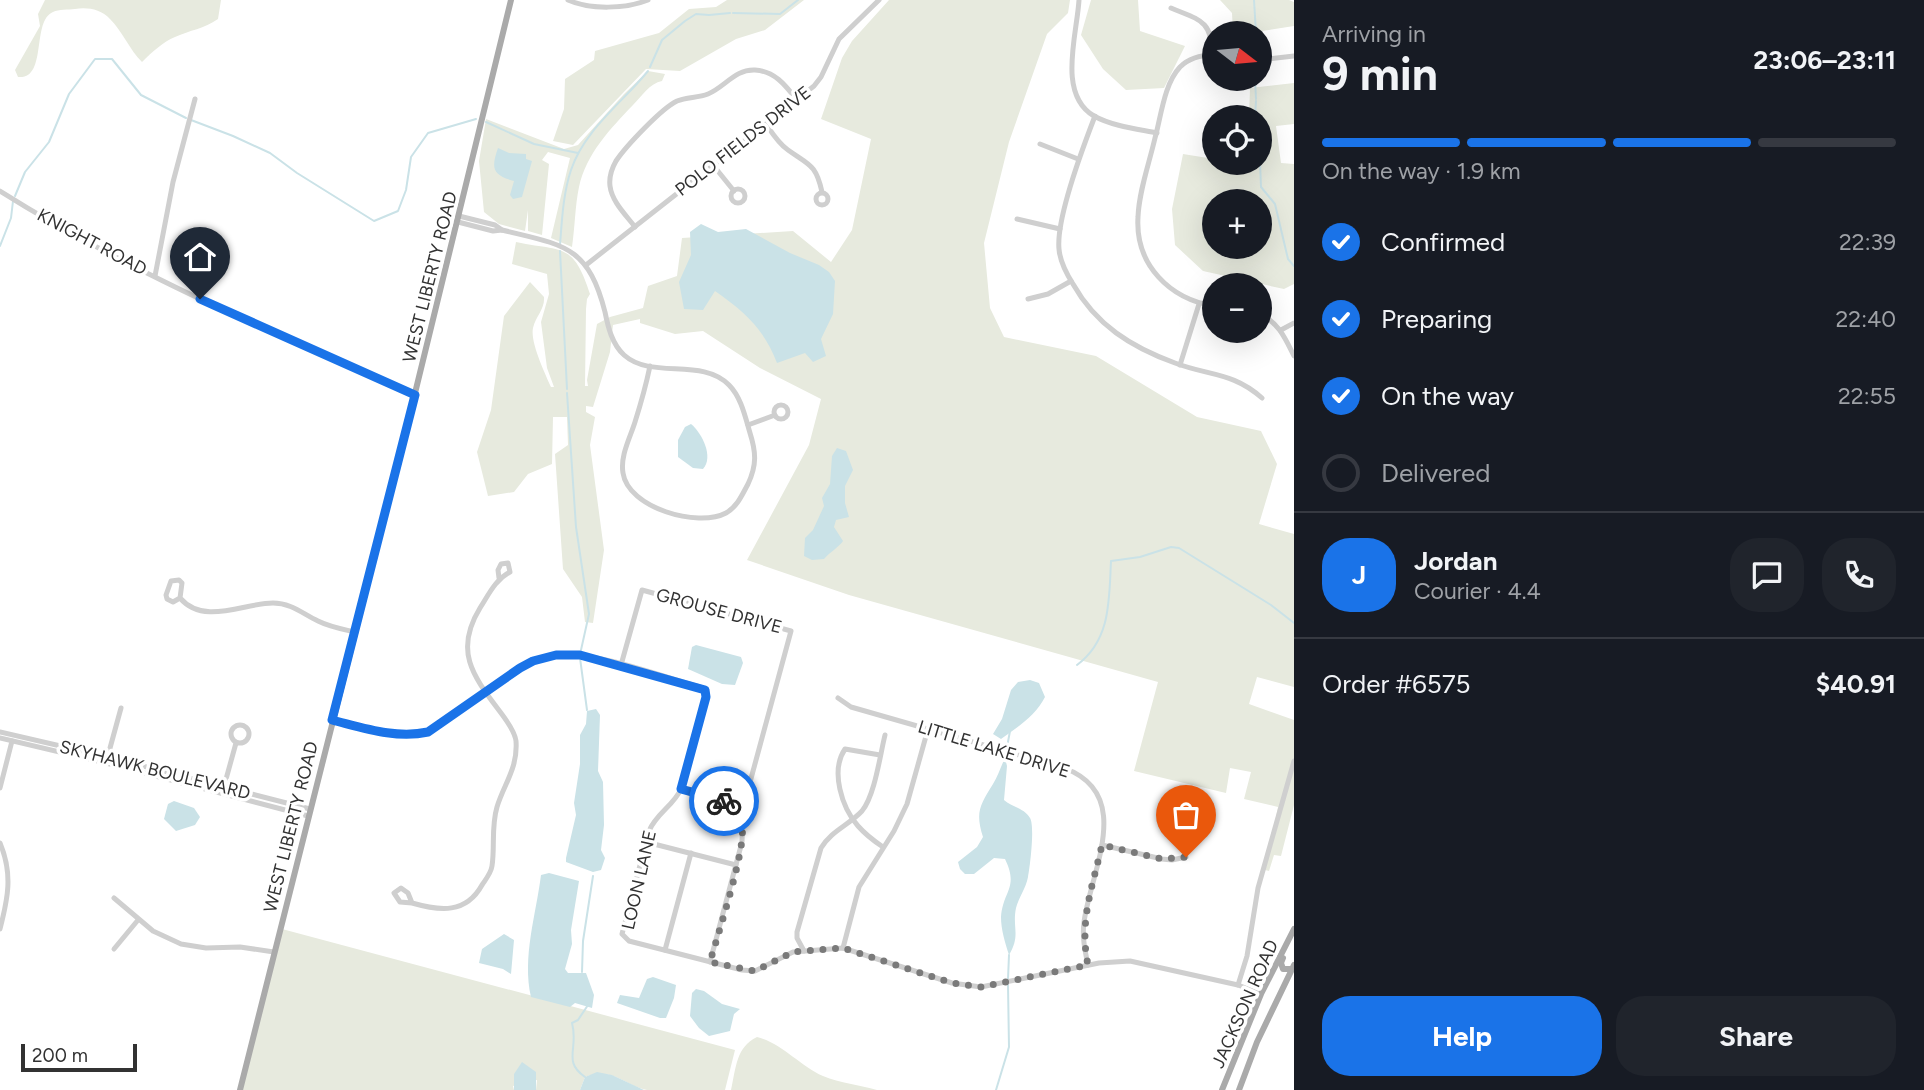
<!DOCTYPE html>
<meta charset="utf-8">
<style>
body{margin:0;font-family:Figtree,sans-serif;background:#20242c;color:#f1f3f6;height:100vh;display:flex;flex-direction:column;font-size:26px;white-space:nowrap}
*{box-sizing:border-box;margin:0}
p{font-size:23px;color:#9ea1a6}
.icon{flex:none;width:38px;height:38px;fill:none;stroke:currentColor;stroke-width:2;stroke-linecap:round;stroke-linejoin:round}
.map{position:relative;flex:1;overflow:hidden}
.details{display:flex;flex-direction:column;background:#171b24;width:630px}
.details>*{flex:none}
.needle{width:46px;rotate:106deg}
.buttons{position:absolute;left:1202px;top:21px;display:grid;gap:14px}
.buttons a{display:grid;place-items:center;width:70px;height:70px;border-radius:50%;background:#171b24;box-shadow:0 7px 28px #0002;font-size:35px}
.scale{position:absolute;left:21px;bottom:18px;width:116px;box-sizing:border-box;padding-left:7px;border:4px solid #323232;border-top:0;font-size:19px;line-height:24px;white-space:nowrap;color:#323232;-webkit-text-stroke:5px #fff;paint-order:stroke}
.pin{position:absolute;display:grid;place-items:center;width:60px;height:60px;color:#fff;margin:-72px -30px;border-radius:50% 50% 50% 0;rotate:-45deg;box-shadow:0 0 7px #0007}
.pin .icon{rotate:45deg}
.courier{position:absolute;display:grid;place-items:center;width:70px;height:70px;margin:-35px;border:5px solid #1a73e8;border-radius:50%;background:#fff;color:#222;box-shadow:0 2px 9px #0007}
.overview em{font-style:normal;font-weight:700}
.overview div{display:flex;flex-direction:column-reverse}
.overview{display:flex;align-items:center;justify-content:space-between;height:119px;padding:0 28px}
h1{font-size:46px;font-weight:700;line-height:52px}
.bar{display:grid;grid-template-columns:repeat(4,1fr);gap:10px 7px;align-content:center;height:84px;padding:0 28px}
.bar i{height:9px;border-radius:5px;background:#363941}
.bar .active{background:#1a73e8}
.bar p{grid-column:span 4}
.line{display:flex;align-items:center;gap:18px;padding:0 28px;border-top:2px solid #363941}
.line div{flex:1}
.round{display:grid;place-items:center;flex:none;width:74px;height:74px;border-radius:28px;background:#20242c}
ol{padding:0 28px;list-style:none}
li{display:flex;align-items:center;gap:21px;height:77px}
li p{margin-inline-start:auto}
li .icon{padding:7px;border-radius:50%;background:#1a73e8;color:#fff;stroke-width:4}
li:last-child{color:#9ea1a6}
li i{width:38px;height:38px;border:4px solid #363941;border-radius:50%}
.button{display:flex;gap:14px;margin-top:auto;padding:14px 28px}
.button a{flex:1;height:80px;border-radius:28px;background:#1a73e8;color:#fff;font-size:28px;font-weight:700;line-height:80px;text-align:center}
.button a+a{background:#20242c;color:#f1f3f6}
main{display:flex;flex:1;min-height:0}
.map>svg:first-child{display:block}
</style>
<main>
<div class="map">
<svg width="1294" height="1090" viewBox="0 0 1294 1090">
<rect width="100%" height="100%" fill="#fff"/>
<g fill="#e7eade" fill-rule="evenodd">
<path d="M45,0H221L218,19C204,29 190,30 175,37C163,42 152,52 142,62C129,49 123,32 110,19C101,9 87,7 75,9C68,10 59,9 53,12C31,21 48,80 18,77L15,70L40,26L38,14Z"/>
<polygon points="727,0 804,0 765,30 736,39 680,71 646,69 573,145 553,141 564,109 565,79 594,60 595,51 659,33 689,9 716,7"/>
<path d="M889,0H1070L1068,13L1047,34L1009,142L984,243L990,308L1004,337L1096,356L1197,417L1261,431L1277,464L1259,524L1294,534V687L1257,677L1249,704L1294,720V805L1281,856L1274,855L1269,871L1265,870L1278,807L1244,799L1251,772L1230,768L1226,793L1134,771L1158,682L849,595L747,560L809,445L821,399L760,368L703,331L675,334L640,323V319L613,325L610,352L593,407L586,406V412L595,417L590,445L604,550L593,623L585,622L582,597L563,569L555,454L568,445L567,417H553L552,464L528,474L514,492L488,496L477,452L491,410L504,316L530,282L544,297C545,309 536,316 533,328C530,342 545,373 551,387H554L547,368L541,322L549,294L547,274L512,264L516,242C562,252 573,241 590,294L587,299L586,309L585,386H588L587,380L597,324L610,317L643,308L648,286L677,276L682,238L793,231L831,262L852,230L871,139L821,119L842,58L852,41Z"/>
<polygon points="1091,0 1138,0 1140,31 1185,46 1164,88 1126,90 1103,69 1081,35"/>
<polygon points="1220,0 1289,0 1294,2 1294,26 1249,33 1233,33 1232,13"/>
<path d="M648,71L665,74L662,81C650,83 641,97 633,105C611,128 586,154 579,187C575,206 575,227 572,247L551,238L570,158L548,152L542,160L549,164L542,235L528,231V210L525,231L499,224L484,212L479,161L486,119L564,149L578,145L624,94Z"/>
<path d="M1294,83V124L1276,126L1281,163L1294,164V284L1284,289L1203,271L1175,245L1172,209L1183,154L1214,159V163H1260V117H1249L1250,88ZM1260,201V247H1214V201Z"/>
<path d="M282,929L735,1050L725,1090C705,1090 666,1090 647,1090C624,1085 612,1066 585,1077L580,1090H536L537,1080L513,1086L514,1090H242Z"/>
<path d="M757,1037C782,1043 800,1066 823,1076C840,1083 860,1085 877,1090H731C736,1068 736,1047 757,1037Z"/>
</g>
<g fill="#cae2e7">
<path d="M498,148L509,153L526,154V159L532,161L522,197L513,199L510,195L514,181C492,175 491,168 498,148Z"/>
<path d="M701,224L718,232L746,229L790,253L819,265L829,272L835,281L833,314L821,339L826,356L813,362L805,353L777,363C764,329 745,312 715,291L703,310L684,309L679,282L691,255L690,232Z"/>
<path d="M691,424C702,433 714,457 703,469L693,468L678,457V440L685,427Z"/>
<path d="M837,448L846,451L853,470L845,486V503L849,517L836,520L834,527L843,541C840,546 829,553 824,559L812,560L804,556L805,538L813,530L824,506L822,498L830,484L832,456Z"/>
<polygon points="696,645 741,657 743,663 735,685 722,684 688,669 692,647"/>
<path d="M1030,680L1039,683L1045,697C1036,715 1017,728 1001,739L993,734L1002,719L1011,690L1018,682Z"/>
<polygon points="596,709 600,715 598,771 603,782 604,825 601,850 605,858 601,870 593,872 566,862 566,858 576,815 574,803 580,764 580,735 586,724 587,711"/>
<path d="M1005,758L1007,766L1004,800C1012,807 1024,808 1030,818C1035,826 1030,867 1028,877C1026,888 1019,897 1016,908C1012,928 1021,935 1009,955C1005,942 1001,930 1001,917C1003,890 1019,888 1005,859L994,858L974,874H965L960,869L958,862L977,847L983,837C975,812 980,805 993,784C998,776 1001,766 1005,758Z"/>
<polygon points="174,801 194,808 200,817 195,825 176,831 164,819 168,804"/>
<path d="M549,873L579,881L571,930L572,944L565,969L568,973H586L594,995L592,1008L575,1003L570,1007L531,997C522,957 536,915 541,875Z"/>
<polygon points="504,934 514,940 511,974 503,969 479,963 482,949"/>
<polygon points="653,977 676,985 674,998 666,1018 660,1018 617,1003 620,995 639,998 647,979"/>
<polygon points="696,989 704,991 722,1004 740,1009 734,1014 730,1031 709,1036 699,1028 690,1016 692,993"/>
<polygon points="522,1062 536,1072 536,1090 514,1090 514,1074"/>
<polygon points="597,1072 612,1075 644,1090 580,1090 585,1077"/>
</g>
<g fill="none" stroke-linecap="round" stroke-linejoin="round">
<g stroke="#cae2e7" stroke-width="2">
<polyline points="1254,0 1256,33"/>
<polyline points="733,13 780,14 798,0"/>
<polyline points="650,67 662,40 685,21 696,14 709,15 730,13"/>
<polyline points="1255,79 1256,99"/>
<polyline points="1255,117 1256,101"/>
<polyline points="191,120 233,136 270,153 297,173 374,221 398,211 406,190 411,157 428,133 476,119"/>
<polyline points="486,122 534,144 578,153"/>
<polyline points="1260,162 1261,187 1275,204 1288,259 1294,266"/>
<polyline points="15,196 25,172 49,142 69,94 95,59 112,59 141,95 186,118"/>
<path d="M560,245C562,220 563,194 571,170C584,130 623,102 648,71"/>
<polyline points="0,246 11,218 13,201"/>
<polyline points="560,251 567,389"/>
<polyline points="567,393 576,527 589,614 581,650"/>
<polyline points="580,658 587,710"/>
<path d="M1077,665C1111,640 1109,600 1111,561L1140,557L1171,547L1179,548L1271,605L1294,623"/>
<polyline points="1005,758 1010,731"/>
<polyline points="582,972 583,941 593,876"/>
<polyline points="1008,979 1009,955"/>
<path d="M585,1077C562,1061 579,1049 572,1023L578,1020L588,1005"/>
<polyline points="996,1090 1009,1047 1008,985"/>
</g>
<g stroke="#cfcfcf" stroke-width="5">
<path d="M568,0C590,10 626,9 648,0"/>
<path d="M1079,0C1077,35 1057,94 1094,116C1112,126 1137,129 1157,133"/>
<path d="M1171,8C1199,20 1211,19 1213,54"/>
<path d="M1214,55C1202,55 1189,58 1180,67C1164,84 1161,117 1155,138C1149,164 1139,191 1138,217C1135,265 1170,299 1214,306"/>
<polyline points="1260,60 1294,56"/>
<path d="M1095,116C1083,147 1056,218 1059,249C1060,262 1066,273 1073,284C1096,325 1131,347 1175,363C1209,376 1233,372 1262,398"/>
<path d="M766,124C772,133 779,144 788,150C809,165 816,164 822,192"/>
<polyline points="1040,144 1078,159"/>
<polyline points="713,165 734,191"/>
<circle cx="738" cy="196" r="7"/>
<path d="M0,191C130,273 274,333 415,395"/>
<circle cx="822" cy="199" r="6"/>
<polyline points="459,216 495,225 502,230"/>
<polyline points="1017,219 1060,229"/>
<path d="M458,222L493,231L502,230C563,245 588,245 605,312C608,327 612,344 624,355C652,380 702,357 729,385C741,397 745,416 750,433C756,452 757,465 748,484C742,495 737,507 726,513C698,528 628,508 623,473C620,456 630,438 635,422C641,403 646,385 650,366"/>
<path d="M635,227C626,215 612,202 610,186C609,178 612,168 616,161C626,146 662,108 677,101C687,97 698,98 708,94C725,87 735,69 755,70C775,71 786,86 797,100"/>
<polyline points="586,265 814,86 821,77 839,39 879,0"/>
<polyline points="155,276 173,182 195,99"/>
<polyline points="1028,299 1048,294 1071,281"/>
<path d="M1260,314C1279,323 1285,338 1294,356"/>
<polyline points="1281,330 1294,323"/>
<polyline points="1180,365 1199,304"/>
<circle cx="781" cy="412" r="7"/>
<polyline points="748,425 775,415"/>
<path d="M180,598L173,602L167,599L166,595L171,581L179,580L182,583L180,598C204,626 244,603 273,603C291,603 303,614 318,621C330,627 342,629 355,632"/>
<polyline points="621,665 642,590 791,631 746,797 736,812"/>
<path d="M838,698L851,707L1064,768C1135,794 1091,870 1084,922C1082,937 1085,951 1088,965"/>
<path d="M333,720C365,728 395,739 428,732L520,668C532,662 543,657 556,655C592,650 664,677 700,687L705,690L706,697L681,789C674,805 656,814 649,831L622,934L629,941L742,970L755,971L793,952L843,948L952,983L981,987L1099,963L1130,961L1238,985L1261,994"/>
<circle cx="240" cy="734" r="9"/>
<polyline points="0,732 108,757 310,809"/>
<polyline points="0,738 106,763 308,816"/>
<path d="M880,755L845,749C830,771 842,808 858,826C865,834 874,841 883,847"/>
<polyline points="107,759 121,708"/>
<polyline points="0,788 12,741"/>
<path d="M681,789C713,796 745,801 742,842L710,962"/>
<polyline points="223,790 236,743"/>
<polyline points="646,842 736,865"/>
<path d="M0,843C13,874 8,898 0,929"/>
<polyline points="1102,845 1162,859 1172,860 1186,857"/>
<polyline points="114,898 153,931 181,944 206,948 240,947 274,952"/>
<path d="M412,903L400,902L394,893L401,888L408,893L412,903C440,911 466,914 482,885C486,879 491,873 492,866C495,847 491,827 497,807C504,784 518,768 516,741C515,732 507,721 501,713C474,677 453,652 480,608C489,594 495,580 510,572L508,563L501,564L498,570L499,578"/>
<polyline points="843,948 859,887 894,831 907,804 928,729"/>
<polyline points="114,949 138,920"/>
<polyline points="665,950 691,853"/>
<path d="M804,951L797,938V932L821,848C831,831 849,825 862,811C875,795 880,755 885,735"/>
<polyline points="1238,985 1247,956 1258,888 1294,761"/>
</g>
<g stroke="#aaa" stroke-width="6">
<polyline points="1283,958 1281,963 1283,969 1292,969"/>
<polyline points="240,1090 396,471 511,0"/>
<polyline points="1222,1090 1261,994 1294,929"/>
<polyline points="1239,1090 1257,1042 1294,965"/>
</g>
</g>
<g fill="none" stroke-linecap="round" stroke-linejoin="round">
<path stroke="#7a7a7a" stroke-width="7" stroke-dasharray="0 12.6" d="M724,801C733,809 740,816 742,828C746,849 717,937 710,962L755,971L793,952L843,948L952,983L981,987L1088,965C1079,922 1092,888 1102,845L1162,859L1186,857"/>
<path stroke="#1a73e8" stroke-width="9" d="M200,299L415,395L332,720C364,728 396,739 428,732L520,668L533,661L556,655H580L705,690L706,697L681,789L724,801"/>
</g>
<g text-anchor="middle" stroke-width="7" stroke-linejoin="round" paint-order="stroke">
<g font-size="18" fill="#323232" stroke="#fff">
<text transform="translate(743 141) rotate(-38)" y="6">POLO FIELDS DRIVE</text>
<text transform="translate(92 242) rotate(28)" y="6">KNIGHT ROAD</text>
<text transform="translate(430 277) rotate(-76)" y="6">WEST LIBERTY ROAD</text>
<text transform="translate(719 611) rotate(15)" y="6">GROUSE DRIVE</text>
<text transform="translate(994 749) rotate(17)" y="6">LITTLE LAKE DRIVE</text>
<text transform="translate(155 770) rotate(14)" y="6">SKYHAWK BOULEVARD</text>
<text transform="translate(291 827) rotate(-76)" y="6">WEST LIBERTY ROAD</text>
<text transform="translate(639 880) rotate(-77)" y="6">LOON LANE</text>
<text transform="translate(1245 1004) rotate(-66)" y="6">JACKSON ROAD</text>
</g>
</g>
</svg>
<div class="buttons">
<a><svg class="needle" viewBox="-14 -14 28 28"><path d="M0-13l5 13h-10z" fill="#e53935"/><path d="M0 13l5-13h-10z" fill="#9ea1a6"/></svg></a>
<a><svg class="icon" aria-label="locate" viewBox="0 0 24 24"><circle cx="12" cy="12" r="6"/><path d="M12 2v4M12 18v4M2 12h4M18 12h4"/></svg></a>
<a>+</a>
<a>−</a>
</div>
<div class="scale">200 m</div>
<div class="pin" style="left:1186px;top:857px;background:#ea580c"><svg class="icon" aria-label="bag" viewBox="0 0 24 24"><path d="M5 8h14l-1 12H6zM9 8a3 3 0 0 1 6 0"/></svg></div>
<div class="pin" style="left:200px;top:299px;background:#1f2937"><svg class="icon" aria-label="home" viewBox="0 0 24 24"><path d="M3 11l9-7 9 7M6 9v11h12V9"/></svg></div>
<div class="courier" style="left:724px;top:801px"><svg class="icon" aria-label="bike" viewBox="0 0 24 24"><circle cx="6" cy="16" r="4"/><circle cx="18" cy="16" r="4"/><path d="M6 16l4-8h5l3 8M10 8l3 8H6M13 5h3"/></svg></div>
</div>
<section class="details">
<div class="overview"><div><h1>9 min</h1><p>Arriving in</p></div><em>23:06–23:11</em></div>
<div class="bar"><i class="active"></i><i class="active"></i><i class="active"></i><i></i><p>On the way · 1.9 km</p></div>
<ol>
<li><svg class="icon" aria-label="check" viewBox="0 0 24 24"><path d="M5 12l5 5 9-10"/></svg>Confirmed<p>22:39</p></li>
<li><svg class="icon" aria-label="check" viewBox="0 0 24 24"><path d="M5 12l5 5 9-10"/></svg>Preparing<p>22:40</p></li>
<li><svg class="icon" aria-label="check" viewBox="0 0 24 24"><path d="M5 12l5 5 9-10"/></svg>On the way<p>22:55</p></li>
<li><i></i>Delivered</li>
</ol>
<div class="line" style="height:126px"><b class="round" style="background:#1a73e8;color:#fff">J</b><div><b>Jordan</b><p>Courier · 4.4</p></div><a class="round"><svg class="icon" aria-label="chat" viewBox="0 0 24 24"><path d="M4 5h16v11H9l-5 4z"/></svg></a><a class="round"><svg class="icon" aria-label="phone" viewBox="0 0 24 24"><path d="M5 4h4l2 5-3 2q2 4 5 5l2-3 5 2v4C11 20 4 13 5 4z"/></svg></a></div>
<div class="line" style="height:91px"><div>Order #6575</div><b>$40.91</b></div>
<div class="button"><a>Help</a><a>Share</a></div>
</section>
</main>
